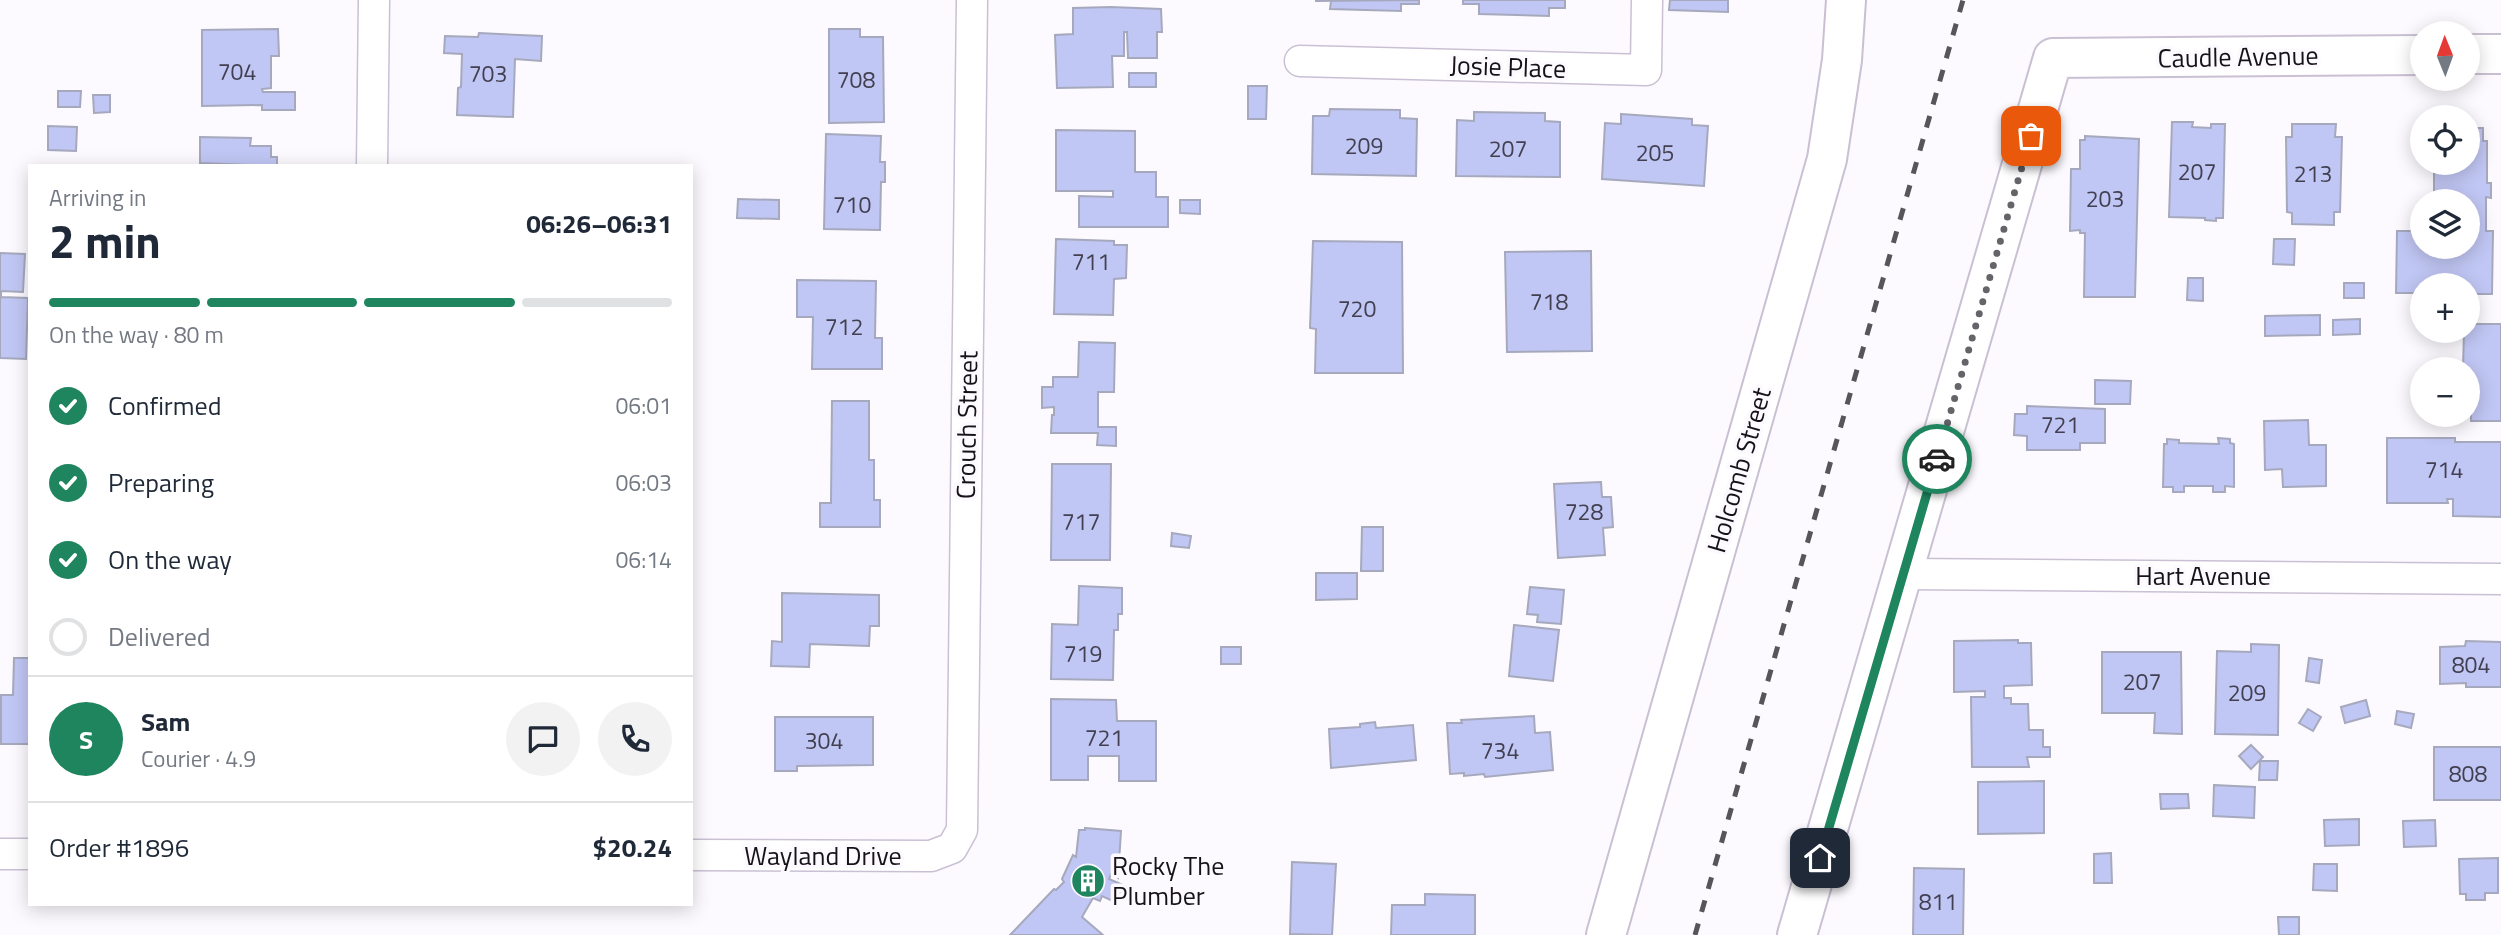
<!DOCTYPE html>
<meta charset="utf-8">
<style>
body{margin:0;font-family:"Titillium Web",sans-serif;background:#f2f2f3;color:#1f2937;height:100vh;display:flex;flex-direction:column;font-size:26px;white-space:nowrap}
*{box-sizing:border-box;margin:0}
p{font-size:23px;color:#747a83}
.icon{flex:none;width:38px;height:38px;fill:none;stroke:currentColor;stroke-width:2;stroke-linecap:round;stroke-linejoin:round}
.map{position:relative;flex:1;overflow:hidden}
.side{position:absolute;left:28px;top:164px;width:665px;height:742px;display:flex;flex-direction:column;background:#fff;border-radius:0px;box-shadow:0 4px 18px #0003}
.side>*{flex:none}
.needle{width:46px;rotate:359deg}
.tools{position:absolute;left:2410px;top:21px;display:grid;gap:14px}
.tools a{display:grid;place-items:center;width:70px;height:70px;border-radius:50%;background:#fff;box-shadow:0 4px 18px #0003;font-size:35px}
.pin{position:absolute;display:grid;place-items:center;width:60px;height:60px;color:#fff;margin:-30px;border-radius:14px;box-shadow:0 4px 10px #0006}
.courier{position:absolute;display:grid;place-items:center;width:70px;height:70px;margin:-35px;border:5px solid #1f855f;border-radius:50%;background:#fff;color:#222;box-shadow:0 2px 9px #0007}
.headline em{font-style:normal;font-weight:700}
.headline div{display:flex;flex-direction:column-reverse}
.headline{display:flex;align-items:center;justify-content:space-between;height:119px;padding:0 21px}
h1{font-size:46px;font-weight:700;line-height:52px}
.bar{display:grid;grid-template-columns:repeat(4,1fr);gap:10px 7px;align-content:center;height:84px;padding:0 21px}
.bar i{height:9px;border-radius:5px;background:#e0e1e3}
.bar .on{background:#1f855f}
.bar p{grid-column:span 4}
.line{display:flex;align-items:center;gap:18px;padding:0 21px;border-top:2px solid #e0e1e3}
.line div{flex:1}
.round{display:grid;place-items:center;flex:none;width:74px;height:74px;border-radius:37px;background:#f2f2f3}
ol{padding:0 21px;list-style:none}
li{display:flex;align-items:center;gap:21px;height:77px}
li p{margin-inline-start:auto}
li .icon{padding:7px;border-radius:50%;background:#1f855f;color:#fff;stroke-width:4}
li:last-child{color:#747a83}
li i{width:38px;height:38px;border:4px solid #e0e1e3;border-radius:50%}
.map>svg:first-child{display:block}
</style>
<div class="map">
<svg width="2501" height="935" viewBox="0 0 2501 935">
<rect width="100%" height="100%" fill="#fcfafe"/>
<g fill="#c1c7f4" stroke="#a6a9bd" stroke-width="2">
<polygon points="1419,0 1419,4 1401,4 1401,11 1330,9 1331,1 1315,1"/>
<polygon points="1463,0 1565,0 1565,8 1549,8 1549,16 1479,14 1479,4 1463,4"/>
<polygon points="1670,0 1728,0 1728,12 1669,10"/>
<polygon points="1111,7 1161,9 1162,32 1157,32 1157,58 1128,58 1127,32 1124,32 1124,56 1112,56 1113,87 1057,88 1055,35 1073,34 1073,8"/>
<polygon points="278,29 279,56 271,56 271,88 262,89 263,92 295,92 295,110 262,110 262,105 202,106 202,30"/>
<polygon points="829,29 860,29 860,37 883,37 884,122 829,123"/>
<polygon points="479,33 542,36 541,61 515,59 513,117 457,115 458,88 461,87 462,54 444,53 445,36 478,37"/>
<rect x="1129" y="73" width="27" height="14"/>
<polygon points="1248,86 1267,86 1266,119 1248,119"/>
<polygon points="58,91 81,91 80,107 58,107"/>
<polygon points="93,95 110,95 110,112 94,113"/>
<polygon points="1330,109 1400,110 1400,118 1417,119 1416,176 1312,174 1313,116 1329,116"/>
<polygon points="1474,112 1545,113 1545,121 1560,122 1560,177 1456,176 1457,120 1474,121"/>
<polygon points="1621,114 1692,119 1692,125 1708,126 1704,186 1602,179 1605,123 1621,124"/>
<polygon points="2172,122 2193,122 2192,127 2211,128 2211,124 2225,124 2223,218 2216,218 2216,221 2205,220 2205,218 2169,217"/>
<polygon points="2292,124 2336,124 2335,137 2342,137 2340,212 2334,212 2334,225 2292,224 2292,213 2287,212 2286,137 2292,137"/>
<polygon points="48,126 77,127 76,151 48,150"/>
<polygon points="2468,128 2483,128 2483,141 2487,141 2487,183 2491,183 2491,198 2486,197 2486,231 2493,231 2492,294 2468,294 2468,285 2422,285 2422,293 2396,293 2397,231 2422,231 2422,247 2468,247 2468,201 2434,201 2434,163 2468,163"/>
<polygon points="1056,130 1135,131 1135,172 1156,172 1156,197 1168,197 1168,227 1079,227 1079,196 1113,197 1113,191 1056,191"/>
<polygon points="826,134 881,136 880,162 885,162 885,182 881,182 880,230 824,229"/>
<polygon points="2085,136 2139,139 2135,297 2084,297 2085,233 2080,233 2080,230 2070,231 2071,169 2080,169 2080,140 2085,140"/>
<polygon points="200,137 251,138 250,146 271,146 271,157 277,157 277,166 200,163"/>
<polygon points="738,199 779,200 779,219 737,218"/>
<polygon points="1180,200 1200,200 1200,214 1180,213"/>
<polygon points="1056,239 1114,241 1114,245 1127,245 1126,278 1114,279 1113,315 1054,314"/>
<polygon points="2274,239 2295,239 2294,265 2273,264"/>
<polygon points="1313,241 1402,242 1403,373 1315,373 1316,329 1310,328"/>
<polygon points="1591,251 1592,351 1507,352 1505,252"/>
<polygon points="0,253 25,254 23,292 1,291 1,297 28,298 26,359 0,358"/>
<polygon points="2188,278 2203,278 2203,301 2187,300"/>
<polygon points="797,280 876,281 875,338 882,338 882,369 812,369 813,317 797,317"/>
<rect x="2344" y="283" width="20" height="15"/>
<polygon points="2320,315 2320,335 2265,336 2265,316"/>
<polygon points="2360,319 2360,334 2333,335 2333,320"/>
<polygon points="2468,324 2501,324 2501,421 2471,421 2471,406 2468,405 2468,369 2463,369 2464,331 2468,331"/>
<polygon points="1079,342 1115,343 1114,392 1098,392 1098,427 1116,427 1116,446 1097,445 1098,433 1051,433 1052,415 1054,415 1054,407 1042,408 1042,387 1053,387 1053,377 1078,377"/>
<polygon points="2095,380 2131,381 2130,404 2095,404"/>
<polygon points="832,401 869,401 869,460 874,460 874,500 880,500 880,527 820,527 820,503 831,503"/>
<polygon points="2027,406 2105,409 2105,443 2080,443 2080,450 2027,450 2027,436 2014,435 2015,414 2027,414"/>
<polygon points="2308,420 2309,445 2326,445 2326,486 2283,487 2282,469 2265,470 2264,421"/>
<polygon points="2218,438 2230,439 2230,443 2234,444 2234,487 2225,486 2225,492 2213,492 2213,486 2184,486 2184,492 2173,492 2173,487 2163,487 2164,444 2167,444 2167,439 2179,440 2179,443 2219,444"/>
<polygon points="2387,438 2455,438 2455,442 2501,442 2501,517 2453,516 2453,499 2447,499 2448,503 2387,503"/>
<polygon points="1052,464 1111,464 1110,560 1051,560"/>
<polygon points="1601,482 1602,497 1611,497 1613,527 1603,528 1605,555 1558,558 1554,484"/>
<polygon points="1362,527 1383,527 1383,571 1361,571"/>
<polygon points="1172,533 1191,536 1189,548 1171,546"/>
<polygon points="1316,573 1357,573 1357,599 1316,600"/>
<polygon points="1079,586 1122,588 1122,614 1118,614 1118,630 1114,630 1113,680 1051,679 1052,624 1078,625"/>
<polygon points="1530,587 1564,590 1561,624 1537,622 1538,615 1527,614"/>
<polygon points="782,593 879,595 879,626 870,626 869,646 810,644 809,667 771,666 772,641 782,642"/>
<polygon points="1514,625 1559,630 1553,681 1509,676"/>
<polygon points="2018,640 2018,643 2031,643 2032,685 2004,686 2004,698 2011,698 2011,704 2028,704 2029,730 2043,730 2043,747 2050,747 2050,757 2027,757 2029,767 1972,767 1971,697 1985,697 1985,691 1954,692 1954,641"/>
<polygon points="2466,641 2501,642 2501,687 2466,687 2466,683 2440,684 2440,647 2465,646"/>
<polygon points="2251,644 2279,645 2278,735 2215,734 2217,651 2251,652"/>
<rect x="1221" y="647" width="20" height="17"/>
<polygon points="2102,652 2181,652 2182,734 2154,733 2155,713 2102,713"/>
<polygon points="14,658 30,658 30,744 1,744 1,695 13,695"/>
<polygon points="2309,658 2322,660 2319,683 2306,681"/>
<polygon points="1051,699 1116,700 1117,721 1156,721 1156,781 1119,781 1119,756 1088,756 1088,780 1051,780"/>
<polygon points="2366,700 2370,716 2345,723 2341,707"/>
<polygon points="2308,709 2321,717 2313,731 2299,723"/>
<polygon points="2397,711 2414,714 2411,728 2395,724"/>
<polygon points="1534,716 1535,733 1550,732 1553,770 1485,777 1484,774 1464,776 1464,773 1450,774 1447,723 1462,723 1461,720"/>
<polygon points="775,717 873,717 873,765 797,766 797,771 775,771"/>
<polygon points="1375,722 1376,728 1413,725 1416,760 1331,768 1329,729 1360,727 1360,724"/>
<polygon points="2251,745 2263,757 2251,769 2239,756"/>
<rect x="2434" y="747" width="67" height="53"/>
<polygon points="2260,761 2278,761 2277,780 2259,780"/>
<polygon points="2044,781 2044,833 1978,834 1978,782"/>
<polygon points="2214,785 2255,787 2254,818 2213,816"/>
<polygon points="2160,794 2188,794 2189,808 2161,809"/>
<polygon points="2359,819 2359,845 2325,846 2324,820"/>
<polygon points="2435,820 2436,846 2404,847 2403,821"/>
<polygon points="1085,828 1121,831 1118,878 1111,874 1109,879 1123,885 1115,902 1102,896 1100,901 1093,898 1082,917 1103,935 1010,935 1054,889 1056,890 1064,882 1062,879 1073,855 1076,857 1079,830 1085,830"/>
<polygon points="2111,853 2112,883 2094,883 2094,854"/>
<polygon points="2498,858 2498,893 2485,893 2485,900 2466,900 2466,894 2460,894 2459,859"/>
<polygon points="1292,862 1336,864 1332,935 1290,934"/>
<polygon points="2314,864 2337,864 2337,891 2313,890"/>
<polygon points="1914,868 1964,869 1963,935 1913,935"/>
<polygon points="1425,894 1475,895 1475,935 1391,935 1392,905 1425,905"/>
<polygon points="2278,917 2299,917 2299,935 2279,935"/>
</g>
<g fill="none" stroke-linecap="round" stroke-linejoin="round">
<g stroke="#cac0d4" stroke-width="33">
<g id="street">
<polyline points="1300,61 1646,70 1647,0"/>
<polyline points="372,166 374,0"/>
<polyline points="1904,574 2501,579"/>
<polyline points="0,854 30,854"/>
<polyline points="691,855 931,856 952,848 962,830 972,0"/>
</g>
</g>
<g stroke="#cac0d4" stroke-width="42">
<g id="secondary">
<polyline points="2468,54 2501,54"/>
<polyline points="1606,935 1827,159 1842,60 1846,0"/>
<polyline points="1797,935 2053,58 2422,55"/>
</g>
</g>
<use href="#street" stroke="#fff" stroke-width="30"/>
<use href="#secondary" stroke="#fff" stroke-width="38"/>
<polyline stroke="#57545a" stroke-width="5" stroke-dasharray="12 12" stroke-linecap="butt" points="1695,935 1963,0"/>
</g>
<g fill="none" stroke-linecap="round" stroke-linejoin="round">
<polyline stroke="#666369" stroke-width="7" stroke-dasharray="0 12.6" points="1937,459 2031,136"/>
<polyline stroke="#1f855f" stroke-width="9" points="1820,858 1937,459"/>
</g>
<defs>
<g id="building-disc" transform="scale(1.75)"><circle r="9.5" fill="#1f855f" stroke="#fcfafe"/><path d="M-4-6H4V6H1V3H-1V6H-4ZM-2.5-4.3h1.7v1.8h-1.7ZM.8-4.3h1.7v1.8H.8ZM-2.5-1h1.7V.8h-1.7ZM.8-1h1.7V.8H.8Z" fill="#fff"/></g>
</defs>
<g fill-rule="evenodd">
<use href="#building-disc" x="1088" y="881"/>
</g>
<g text-anchor="middle" stroke-width="7" stroke-linejoin="round" paint-order="stroke">
<g font-size="23" fill="#413f50">
<text x="237" y="80">704</text>
<text x="488" y="82">703</text>
<text x="856" y="88">708</text>
<text x="1364" y="154">209</text>
<text x="1508" y="157">207</text>
<text x="1655" y="161">205</text>
<text x="2197" y="180">207</text>
<text x="2313" y="182">213</text>
<text x="2105" y="207">203</text>
<text x="852" y="213">710</text>
<text x="1091" y="270">711</text>
<text x="1549" y="310">718</text>
<text x="1357" y="317">720</text>
<text x="844" y="335">712</text>
<text x="2060" y="433">721</text>
<text x="2444" y="478">714</text>
<text x="1584" y="520">728</text>
<text x="1081" y="530">717</text>
<text x="1083" y="662">719</text>
<text x="2471" y="673">804</text>
<text x="2142" y="690">207</text>
<text x="2247" y="701">209</text>
<text x="1104" y="746">721</text>
<text x="824" y="749">304</text>
<text x="1500" y="759">734</text>
<text x="2468" y="782">808</text>
<text x="1938" y="910">811</text>
</g>
<g font-size="26" fill="#161219" stroke="#fcfafe">
<text transform="translate(2238 57) rotate(-1)" y="9">Caudle Avenue</text>
<text transform="translate(1508 67) rotate(2)" y="9">Josie Place</text>
<text transform="translate(967 425) rotate(-89)" y="9">Crouch Street</text>
<text transform="translate(1739 470) rotate(-74)" y="9">Holcomb Street</text>
<text x="2203" y="585">Hart Avenue</text>
<text x="823" y="865">Wayland Drive</text>
</g>
<g font-size="26" fill="#161219" stroke="#fcfafe" text-anchor="start">
<text x="1112" y="875">Rocky The<tspan x="1112" dy="30">Plumber</tspan></text>
</g>
</g>
</svg>
<div class="tools">
<a><svg class="needle" viewBox="-14 -14 28 28"><path d="M0-13l5 13h-10z" fill="#e53935"/><path d="M0 13l5-13h-10z" fill="#747a83"/></svg></a>
<a><svg class="icon" aria-label="locate" viewBox="0 0 24 24"><circle cx="12" cy="12" r="6"/><path d="M12 2v4M12 18v4M2 12h4M18 12h4"/></svg></a>
<a><svg class="icon" aria-label="layers" viewBox="0 0 24 24"><path d="M12 4l9 5-9 5-9-5zM3 14l9 5 9-5"/></svg></a>
<a>+</a>
<a>−</a>
</div>
<div class="pin" style="left:2031px;top:136px;background:#ea580c"><svg class="icon" aria-label="bag" viewBox="0 0 24 24"><path d="M5 8h14l-1 12H6zM9 8a3 3 0 0 1 6 0"/></svg></div>
<div class="pin" style="left:1820px;top:858px;background:#1f2937"><svg class="icon" aria-label="home" viewBox="0 0 24 24"><path d="M3 11l9-7 9 7M6 9v11h12V9"/></svg></div>
<div class="courier" style="left:1937px;top:459px"><svg class="icon" aria-label="car" viewBox="0 0 24 24"><path d="M5 17H2v-5l4-1 3-4h7l3 4 3 1v5h-3M9 17h6M6 11h13"/><circle cx="7" cy="17" r="2"/><circle cx="17" cy="17" r="2"/></svg></div>
<section class="side">
<div class="headline"><div><h1>2 min</h1><p>Arriving in</p></div><em>06:26–06:31</em></div>
<div class="bar"><i class="on"></i><i class="on"></i><i class="on"></i><i></i><p>On the way · 80 m</p></div>
<ol>
<li><svg class="icon" aria-label="check" viewBox="0 0 24 24"><path d="M5 12l5 5 9-10"/></svg>Confirmed<p>06:01</p></li>
<li><svg class="icon" aria-label="check" viewBox="0 0 24 24"><path d="M5 12l5 5 9-10"/></svg>Preparing<p>06:03</p></li>
<li><svg class="icon" aria-label="check" viewBox="0 0 24 24"><path d="M5 12l5 5 9-10"/></svg>On the way<p>06:14</p></li>
<li><i></i>Delivered</li>
</ol>
<div class="line" style="height:126px"><b class="round" style="background:#1f855f;color:#fff">S</b><div><b>Sam</b><p>Courier · 4.9</p></div><a class="round"><svg class="icon" aria-label="chat" viewBox="0 0 24 24"><path d="M4 5h16v11H9l-5 4z"/></svg></a><a class="round"><svg class="icon" aria-label="phone" viewBox="0 0 24 24"><path d="M5 4h4l2 5-3 2q2 4 5 5l2-3 5 2v4C11 20 4 13 5 4z"/></svg></a></div>
<div class="line" style="height:91px"><div>Order #1896</div><b>$20.24</b></div>
</section>
</div>
